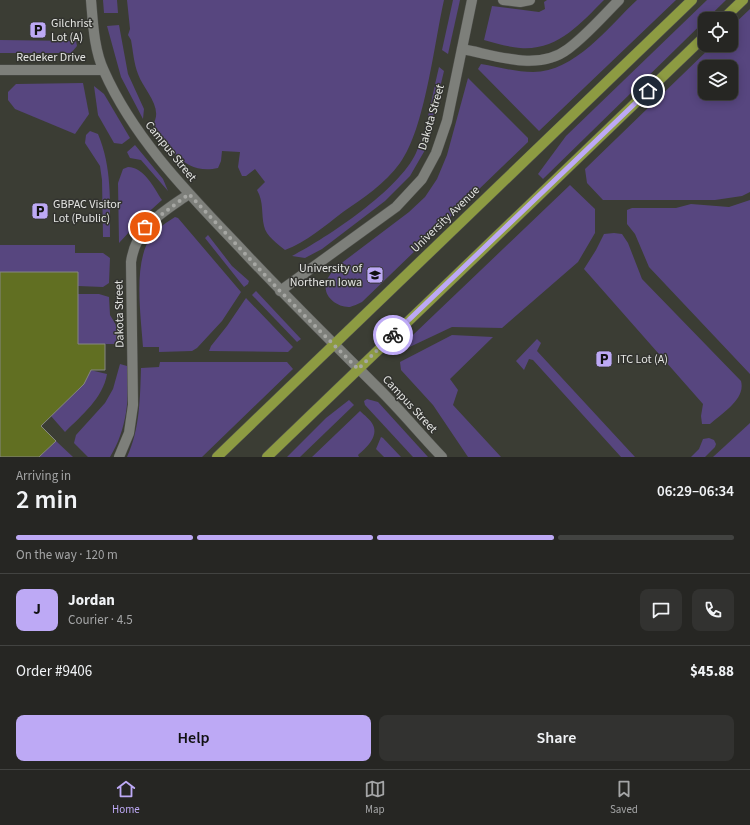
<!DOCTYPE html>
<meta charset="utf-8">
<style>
body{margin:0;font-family:"Source Sans 3",sans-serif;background:#323230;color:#f1f3f6;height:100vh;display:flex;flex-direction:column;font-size:15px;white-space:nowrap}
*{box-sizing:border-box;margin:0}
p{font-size:13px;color:#a4a5a6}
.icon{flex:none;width:22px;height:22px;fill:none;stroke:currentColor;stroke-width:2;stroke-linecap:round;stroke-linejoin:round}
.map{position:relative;height:457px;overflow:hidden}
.details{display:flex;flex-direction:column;background:#262623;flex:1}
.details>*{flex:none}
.tools{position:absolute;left:698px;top:12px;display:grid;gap:8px}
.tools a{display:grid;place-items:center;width:40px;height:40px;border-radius:8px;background:#262623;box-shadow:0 2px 10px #0003,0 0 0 1px #424341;font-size:20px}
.pin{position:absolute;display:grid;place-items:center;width:34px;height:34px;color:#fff;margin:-17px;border:2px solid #fff;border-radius:50%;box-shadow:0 1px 4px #0007}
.courier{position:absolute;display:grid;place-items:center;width:40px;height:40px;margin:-20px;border:3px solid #bda9f5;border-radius:50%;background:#fff;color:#222;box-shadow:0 1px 5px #0007}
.headline em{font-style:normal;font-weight:600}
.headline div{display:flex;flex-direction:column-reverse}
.headline{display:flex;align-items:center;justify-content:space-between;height:68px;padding:0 16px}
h1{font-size:26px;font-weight:600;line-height:30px}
.bar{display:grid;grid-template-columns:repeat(4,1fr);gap:6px 4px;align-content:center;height:48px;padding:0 16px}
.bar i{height:5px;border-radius:3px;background:#424341}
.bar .selected{background:#bda9f5}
.bar p{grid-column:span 4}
.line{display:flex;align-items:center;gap:10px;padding:0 16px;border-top:1px solid #424341}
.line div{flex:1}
.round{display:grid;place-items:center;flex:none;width:42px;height:42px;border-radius:8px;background:#323230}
.cta{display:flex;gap:8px;margin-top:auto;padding:8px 16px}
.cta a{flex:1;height:46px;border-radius:8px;background:#bda9f5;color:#111;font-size:16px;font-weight:600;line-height:46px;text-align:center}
.cta a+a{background:#323230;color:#f1f3f6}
.tab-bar{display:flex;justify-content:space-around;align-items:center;height:56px;border-top:1px solid #424341;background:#262623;font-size:11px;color:#a4a5a6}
.tab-bar a{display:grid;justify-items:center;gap:2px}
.tab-bar .selected{color:#bda9f5}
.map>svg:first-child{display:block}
</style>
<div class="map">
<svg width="750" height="457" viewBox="0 0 750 457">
<rect width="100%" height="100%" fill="#32332f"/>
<path fill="#3b3d34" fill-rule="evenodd" d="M0,0H750V457H0ZM705,19H731V45H705ZM705,67H731V93H705Z"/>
<g fill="#57467f" fill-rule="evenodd">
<polygon points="103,0 117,0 118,13 104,13"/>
<path d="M127,0H444C434,44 425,129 400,163C385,184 363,198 343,212C325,226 306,242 285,250C278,244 266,236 264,226C261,214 264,202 257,190L265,182L255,169L246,176H242L238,167L240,152L222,151L221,161L218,168C185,176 169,147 152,126C165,108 144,91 138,74C134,64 133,51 131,40L128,35L130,29Z"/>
<polygon points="453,0 460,0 448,54 442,50"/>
<path d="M547,0H604C580,24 557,51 520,48C508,47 495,43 484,40L492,6L539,12L545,9L544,2Z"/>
<path d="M637,0H676L539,131L478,69L481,64C498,67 516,72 533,72C575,72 608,27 637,0Z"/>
<polygon points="707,0 726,0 543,179 538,174 566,136"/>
<path d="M750,9V192L742,196L715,200H603L587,183L585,169L713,45H731V27ZM705,67H731V93H705Z"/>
<polygon points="119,25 128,74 144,109 143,119 121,77 107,26"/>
<polygon points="0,40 76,41 77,46 71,53 0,53"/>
<path d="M439,67L444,71L425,150L410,176L385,201L322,249L305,258L292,256C328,237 399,190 416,153C428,127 432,95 439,67Z"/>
<path d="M468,78L528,138V142L362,302C358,304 353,306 350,307C338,308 323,297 326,284C327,278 331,273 335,268L409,212L425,197L437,179L447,155Z"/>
<polygon points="83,83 89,114 75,134 15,109 8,100 8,92 16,84"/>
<polygon points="94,86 104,94 130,138 122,144 114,143 98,115"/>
<path d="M90,131L98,134C112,167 110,202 110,237H103L102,180L100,166L85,143L86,135Z"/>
<polygon points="135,145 163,179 168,191 141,160 130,158 127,152"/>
<path d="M128,167C144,167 154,188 162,200L142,218L119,243L118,183L123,169Z"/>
<polygon points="570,185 595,209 595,233 578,262 502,328 452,327 399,352 401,347 414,334"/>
<polygon points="750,200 750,374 649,267 635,234 627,224 627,210 632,208 676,208 691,204 729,207"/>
<path d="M175,217L178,218L241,292L222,321L197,348L192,351L159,352V347H143C141,316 132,259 153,234C158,228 167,222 175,217Z"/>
<path d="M614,233L622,234L628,243L642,279L741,381C746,399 722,413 710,424H702L701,416L703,404L584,269L596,250L604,234Z"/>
<polygon points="208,235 232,266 249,281 248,284 244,287 205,238"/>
<polygon points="0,245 75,245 75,253 103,253 110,258 109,283 103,287 78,286 78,272 0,272"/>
<polygon points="256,291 301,339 297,342 252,295"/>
<polygon points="78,294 99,294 109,297 110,315 116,325 118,341 114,344 78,344"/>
<polygon points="246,298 293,347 288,352 209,351 211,346 227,326"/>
<polygon points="452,335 493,337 450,379 458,390 453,405 501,457 468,457 433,405 401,370 400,362"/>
<polygon points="537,339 541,343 537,351 635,457 621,457 533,360 529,359 524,370 516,361"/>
<path d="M160,362H287L293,369L202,457H127C140,429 140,398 141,368L159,367Z"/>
<path d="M120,364L127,366C130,396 127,430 110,457H88L74,443L76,435L105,403L113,389Z"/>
<path d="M90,370L107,374C103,398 82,415 65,432L51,416Z"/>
<polygon points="367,399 378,402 428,457 413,457 365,405 364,401"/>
<polygon points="349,400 354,405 300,457 287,457 326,418"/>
<path d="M360,411C364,415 371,420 373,425C379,437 365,449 358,455L359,457H312Z"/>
<polygon points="750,423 750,457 713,457"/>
<polygon points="381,437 383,438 401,457 384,457 376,449"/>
<polygon points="709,438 714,440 716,444 715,447 705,457 691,457 699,449 703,439"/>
<polygon points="56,441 73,457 39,457"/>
</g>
<polygon fill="#616f22" stroke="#868782" points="0,272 78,272 78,344 105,344 105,370 91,370 84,384 41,426 56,441 39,457 0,457"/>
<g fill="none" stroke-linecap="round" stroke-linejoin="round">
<g stroke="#4f504c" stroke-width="11">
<polyline id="service" points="503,0 520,2 530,0"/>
</g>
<g stroke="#4f504c" stroke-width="11">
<g id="minor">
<path d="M91,0C93,23 94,50 104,71C135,141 192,197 244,252C286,297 330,340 374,384C398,407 419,433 442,457"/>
<path d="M462,49C495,55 538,72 568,49C587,35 603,16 619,0"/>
<polyline points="0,70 103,70"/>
<polyline points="280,291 396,207 422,179 436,153 447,121 472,0"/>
<path d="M119,457L129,433L133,405L131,262C136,226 162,213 189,194"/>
</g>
</g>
<g stroke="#4f504c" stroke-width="11">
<g id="primary">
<polyline points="723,19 743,0"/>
<polyline points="217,457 692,0"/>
<polyline points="267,457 705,36"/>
</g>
</g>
<use href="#service" stroke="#7d7f7a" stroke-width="10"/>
<use href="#minor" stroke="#7d7f7a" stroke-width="10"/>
<use href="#primary" stroke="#8d9b42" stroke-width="10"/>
</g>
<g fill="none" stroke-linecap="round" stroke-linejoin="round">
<polyline stroke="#a6a7a3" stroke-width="4" stroke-dasharray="0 7.2" points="145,227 189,194 280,291 358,369 393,335"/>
<polyline stroke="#bda9f5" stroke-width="5" points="393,335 648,91"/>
</g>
<defs>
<g id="parking-square" transform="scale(0.9)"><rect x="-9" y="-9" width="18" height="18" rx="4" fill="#bda9f5" stroke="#32332f"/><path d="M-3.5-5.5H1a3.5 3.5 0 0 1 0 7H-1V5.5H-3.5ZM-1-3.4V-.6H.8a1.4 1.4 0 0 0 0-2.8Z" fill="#111"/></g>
<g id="university-square" transform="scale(0.9)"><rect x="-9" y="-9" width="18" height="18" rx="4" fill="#bda9f5" stroke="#32332f"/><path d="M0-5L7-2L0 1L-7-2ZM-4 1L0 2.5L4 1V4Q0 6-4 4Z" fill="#111"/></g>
</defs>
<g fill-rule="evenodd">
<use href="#parking-square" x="38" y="30"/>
<use href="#parking-square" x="40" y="211"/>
<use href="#university-square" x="375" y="275"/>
<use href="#parking-square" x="604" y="359"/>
</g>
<g text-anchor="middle" stroke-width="3" stroke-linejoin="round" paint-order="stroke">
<g font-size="12" fill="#e4e5e2" stroke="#32332f" text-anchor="start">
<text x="51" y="27">Gilchrist<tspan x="51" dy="14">Lot (A)</tspan></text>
<text x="53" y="208">GBPAC Visitor<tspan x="53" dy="14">Lot (Public)</tspan></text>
<text x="362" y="272" text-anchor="end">University of<tspan x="362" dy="14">Northern Iowa</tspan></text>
<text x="617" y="363">ITC Lot (A)</text>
</g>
<g font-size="12" fill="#e4e5e2" stroke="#32332f">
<text x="51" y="61">Redeker Drive</text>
<text transform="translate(431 117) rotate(-74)" y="4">Dakota Street</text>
<text transform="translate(171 151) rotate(51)" y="4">Campus Street</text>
<text transform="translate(445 219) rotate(-44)" y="4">University Avenue</text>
<text transform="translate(119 314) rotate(-91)" y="4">Dakota Street</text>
<text transform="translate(410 404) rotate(47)" y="4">Campus Street</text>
</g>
</g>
</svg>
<div class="tools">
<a><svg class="icon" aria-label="locate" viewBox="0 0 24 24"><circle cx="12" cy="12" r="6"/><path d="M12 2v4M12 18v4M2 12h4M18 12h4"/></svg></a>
<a><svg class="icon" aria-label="layers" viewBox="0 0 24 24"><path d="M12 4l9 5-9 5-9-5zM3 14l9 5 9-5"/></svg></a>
</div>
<div class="pin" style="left:145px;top:227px;background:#ea580c"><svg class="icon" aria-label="bag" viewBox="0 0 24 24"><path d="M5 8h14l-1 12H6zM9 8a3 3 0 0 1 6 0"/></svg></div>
<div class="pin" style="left:648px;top:91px;background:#1f2937"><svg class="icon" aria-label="home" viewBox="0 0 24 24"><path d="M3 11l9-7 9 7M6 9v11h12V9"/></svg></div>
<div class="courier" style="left:393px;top:335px"><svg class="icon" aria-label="bike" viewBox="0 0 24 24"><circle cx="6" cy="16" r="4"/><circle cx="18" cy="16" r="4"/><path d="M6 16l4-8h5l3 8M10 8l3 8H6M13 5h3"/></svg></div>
</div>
<section class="details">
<div class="headline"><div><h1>2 min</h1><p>Arriving in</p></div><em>06:29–06:34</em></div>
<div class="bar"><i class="selected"></i><i class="selected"></i><i class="selected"></i><i></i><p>On the way · 120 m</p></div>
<div class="line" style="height:72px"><b class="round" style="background:#bda9f5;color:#111">J</b><div><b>Jordan</b><p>Courier · 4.5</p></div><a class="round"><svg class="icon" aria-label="chat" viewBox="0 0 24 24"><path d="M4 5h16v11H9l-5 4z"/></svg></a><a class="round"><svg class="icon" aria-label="phone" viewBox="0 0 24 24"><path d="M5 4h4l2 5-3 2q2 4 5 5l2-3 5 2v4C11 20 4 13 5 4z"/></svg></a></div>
<div class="line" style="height:52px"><div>Order #9406</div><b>$45.88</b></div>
<div class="cta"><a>Help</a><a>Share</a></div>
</section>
<nav class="tab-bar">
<a class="selected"><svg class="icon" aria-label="home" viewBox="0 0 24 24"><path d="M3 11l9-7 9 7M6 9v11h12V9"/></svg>Home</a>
<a><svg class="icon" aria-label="map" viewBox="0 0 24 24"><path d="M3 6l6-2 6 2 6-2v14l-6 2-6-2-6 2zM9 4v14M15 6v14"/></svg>Map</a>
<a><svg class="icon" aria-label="saved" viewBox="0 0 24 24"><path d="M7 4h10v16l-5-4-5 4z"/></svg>Saved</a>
</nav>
